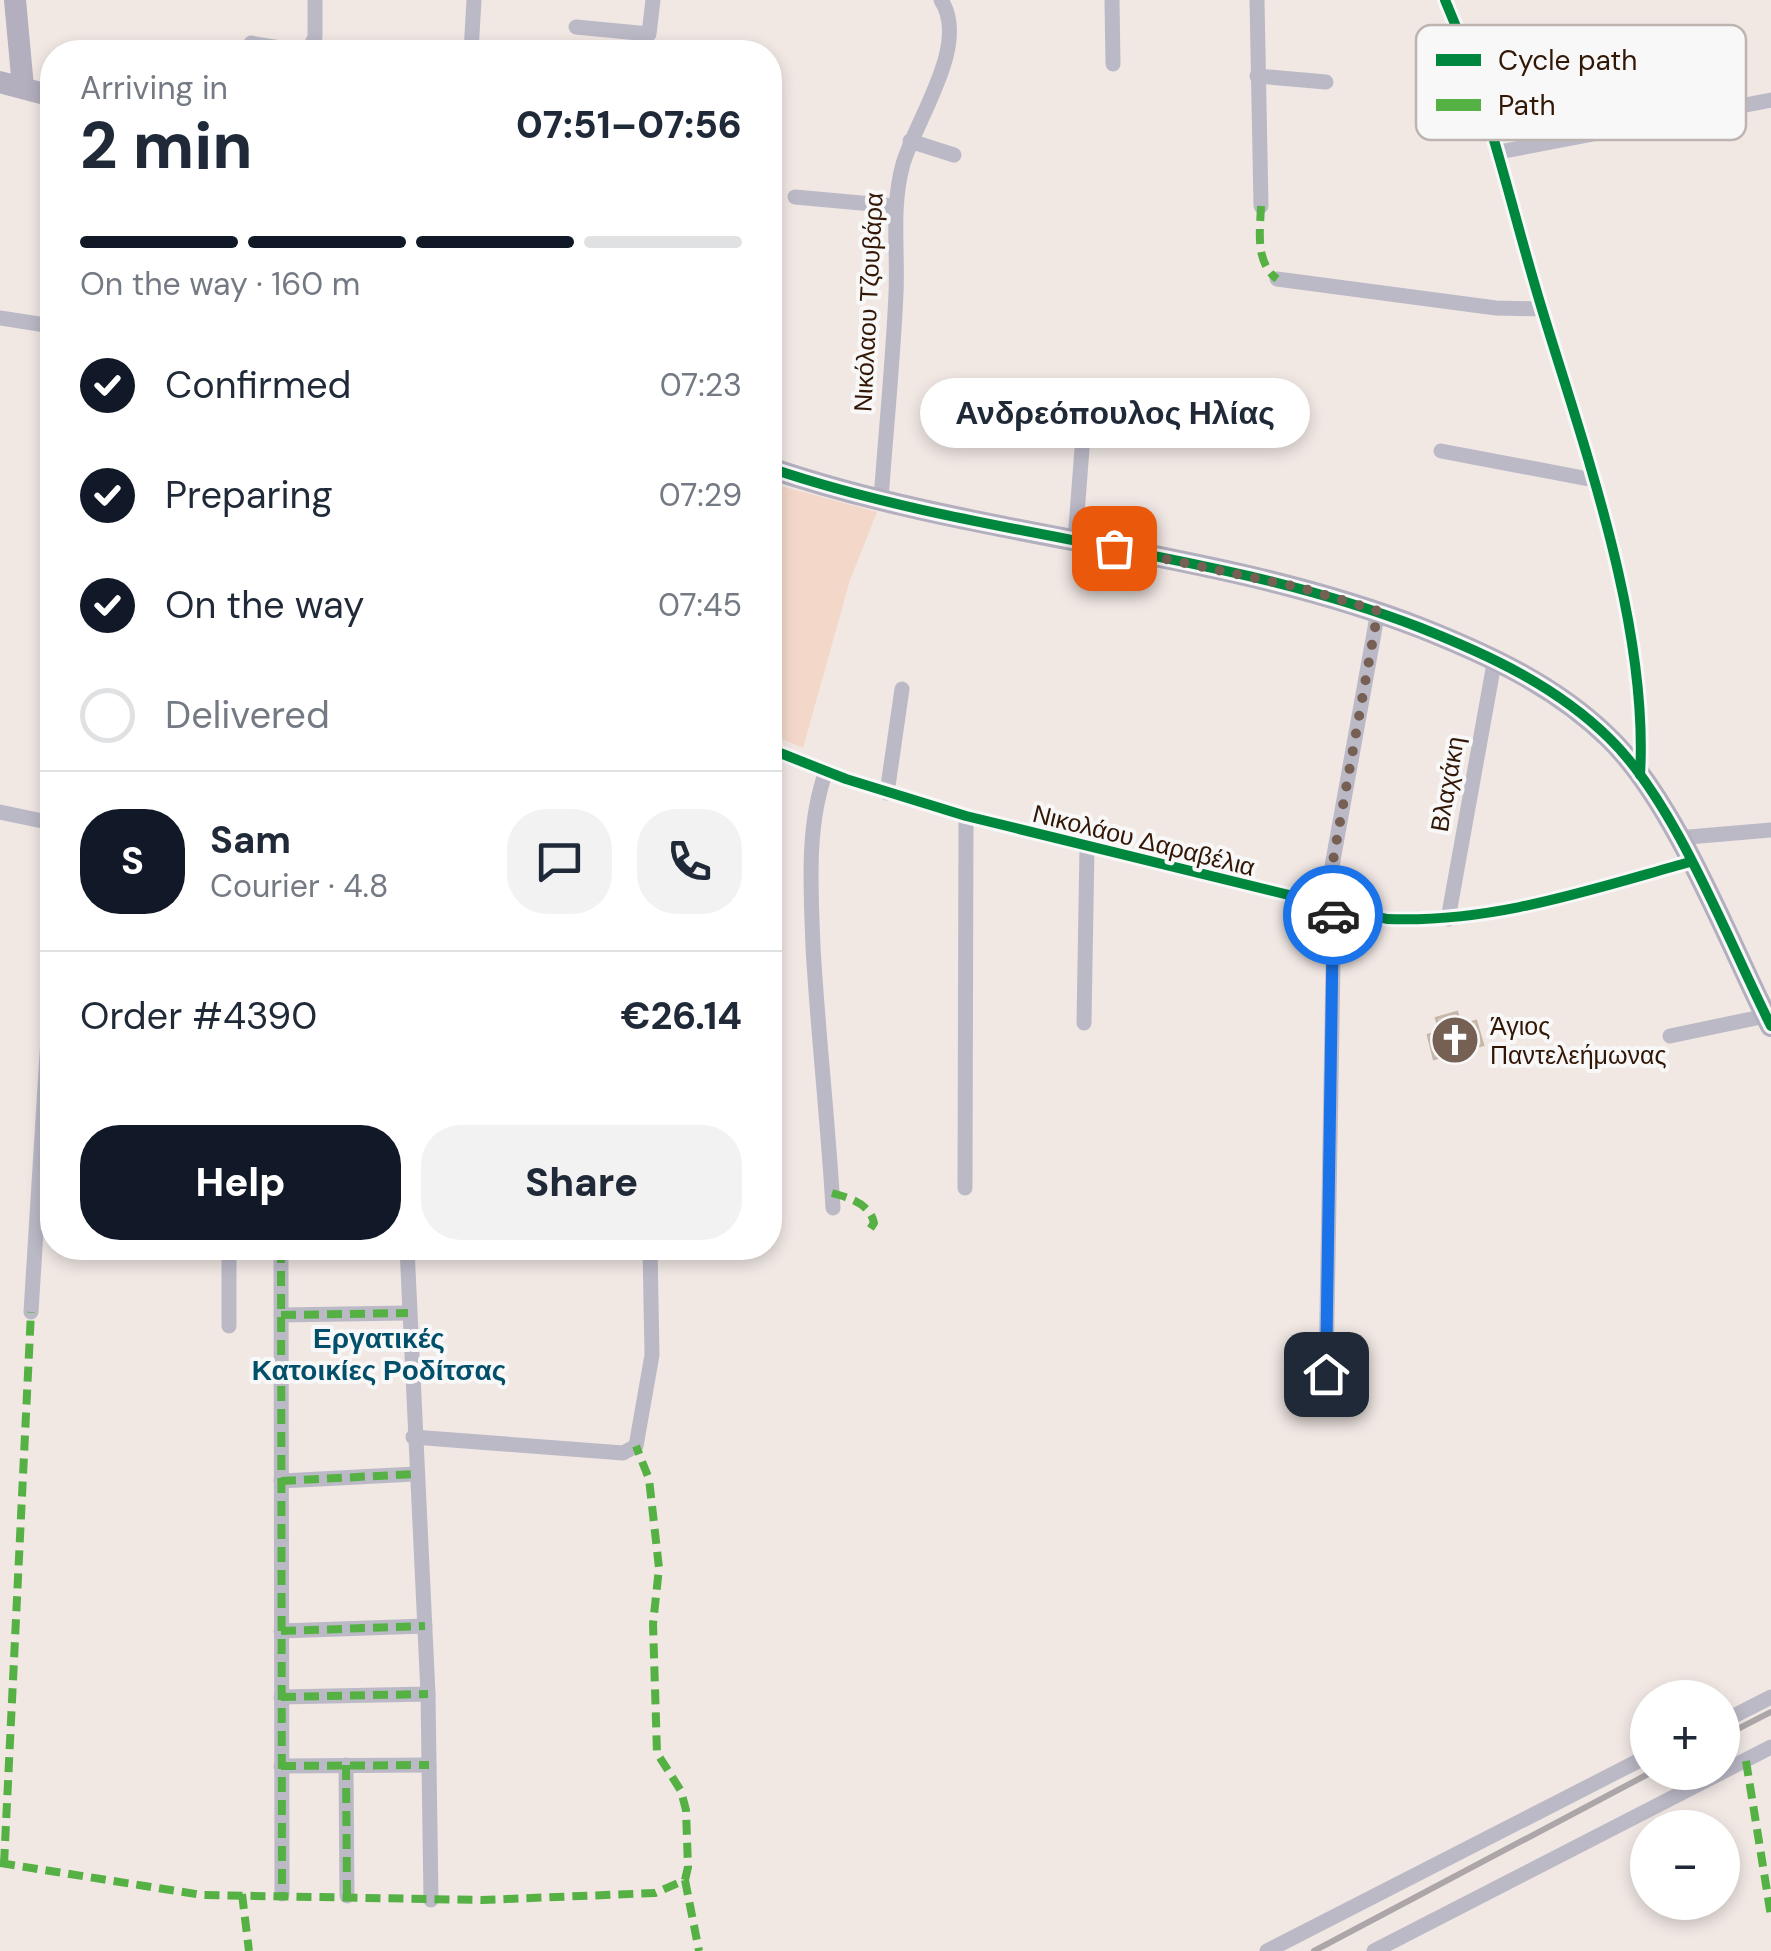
<!DOCTYPE html>
<meta charset="utf-8">
<style>
body{margin:0;font-family:"DM Sans",sans-serif;background:#f2f2f3;color:#1f2937;height:100vh;display:flex;flex-direction:column;font-size:38px;white-space:nowrap}
*{box-sizing:border-box;margin:0}
p{font-size:32px;color:#747a83}
.icon{flex:none;width:55px;height:55px;fill:none;stroke:currentColor;stroke-width:2;stroke-linecap:round;stroke-linejoin:round}
.map{position:relative;flex:1;overflow:hidden}
.details{position:absolute;left:40px;top:40px;width:742px;height:1220px;display:flex;flex-direction:column;background:#fff;border-radius:40px;box-shadow:0 5px 15px #0003}
.details>*{flex:none}
.buttons{position:absolute;left:1630px;top:1680px;display:grid;gap:20px}
.buttons a{display:grid;place-items:center;width:110px;height:110px;border-radius:50%;background:#fff;box-shadow:0 5px 15px #0003;font-size:50px}
.pin{position:absolute;display:grid;place-items:center;width:85px;height:85px;color:#fff;margin:-42px;border-radius:20px;box-shadow:0 5px 15px #0006}
.courier{position:absolute;display:grid;place-items:center;width:100px;height:100px;margin:-50px;border:8px solid #1a73e8;border-radius:50%;background:#fff;color:#222;box-shadow:0 2px 12px #0007}
.bubble{position:absolute;height:70px;border-radius:35px;background:#fff;box-shadow:0 5px 15px #0003;font-size:32px;font-weight:800;line-height:70px;text-align:center}
.summary em{font-style:normal;font-weight:800}
.summary div{display:flex;flex-direction:column-reverse}
.summary{display:flex;align-items:center;justify-content:space-between;height:170px;padding:0 40px}
h1{font-size:65px;font-weight:800;line-height:75px}
.bar{display:grid;grid-template-columns:repeat(4,1fr);gap:15px 10px;align-content:center;height:120px;padding:0 40px}
.bar i{height:12px;border-radius:8px;background:#e0e1e3}
.bar .selected{background:#111827}
.bar p{grid-column:span 4}
.line{display:flex;align-items:center;gap:25px;padding:0 40px;border-top:2px solid #e0e1e3}
.line div{flex:1}
.round{display:grid;place-items:center;flex:none;width:105px;height:105px;border-radius:40px;background:#f2f2f3}
ol{padding:0 40px;list-style:none}
li{display:flex;align-items:center;gap:30px;height:110px}
li p{margin-inline-start:auto}
li .icon{padding:10px;border-radius:50%;background:#111827;color:#fff;stroke-width:4}
li:last-child{color:#747a83}
li i{width:55px;height:55px;border:5px solid #e0e1e3;border-radius:50%}
.action{display:flex;gap:20px;margin-top:auto;padding:20px 40px}
.action a{flex:1;height:115px;border-radius:40px;background:#111827;color:#fff;font-size:40px;font-weight:800;line-height:115px;text-align:center}
.action a+a{background:#f2f2f3;color:#1f2937}
.map>svg:first-child{display:block}
</style>
<div class="map">
<svg width="1771" height="1951" viewBox="0 0 1771 1951">
<rect width="100%" height="100%" fill="#f1e8e4"/>
<polygon fill="#f3d8ca" points="770,483 877,512 850,580 803,748 770,734"/>
<polygon fill="#d6c7b8" stroke="#c4b6a8" stroke-width="2.5" points="1457,1012 1461,1025 1476,1021 1483,1045 1434,1059 1428,1035 1440,1031 1436,1018"/>
<g fill="none" stroke-linecap="round" stroke-linejoin="round">
<g stroke="#bcb9c7" stroke-width="15">
<polyline points="1112,0 1113,64"/>
<polyline points="1257,0 1261,206"/>
<path d="M1445,0C1488,99 1510,204 1541,306C1584,448 1649,626 1640,775"/>
<polyline points="576,27 649,34 653,0"/>
<polyline points="251,43 298,51 310,47 315,37 315,0"/>
<polyline points="471,52 474,0"/>
<polyline points="1257,76 1326,82"/>
<polyline points="910,141 954,155"/>
<polyline points="1499,152 1771,100"/>
<polyline points="795,197 894,206"/>
<polyline points="1277,279 1496,308 1542,309"/>
<polyline points="0,318 52,326"/>
<polyline points="1441,451 1594,480"/>
<path d="M881,499C886,430 893,362 896,293C898,248 891,207 903,164C917,117 970,44 941,0"/>
<polyline points="1075,540 1084,423"/>
<path d="M770,749L846,779L966,816L1387,919C1494,923 1589,890 1690,862"/>
<path d="M826,771C806,827 811,889 813,947C818,1034 828,1121 833,1208"/>
<polyline points="887,793 902,689"/>
<polyline points="0,812 52,823"/>
<polyline points="1677,838 1771,830"/>
<polyline points="1325,905 1378,611"/>
<polyline points="1448,919 1495,658"/>
<polyline points="1084,1023 1087,847"/>
<polyline points="1670,1036 1766,1016"/>
<polyline points="965,1188 966,816"/>
<polyline points="281,1248 282,1894"/>
<polyline points="407,1248 428,1694 431,1900"/>
<polyline points="31,1312 52,974"/>
<polyline points="281,1315 408,1313"/>
<polyline points="229,1326 229,1248"/>
<polyline points="1326,1374 1334,907"/>
<polyline points="413,1437 623,1453 636,1446 652,1355 650,1248"/>
<polyline points="281,1481 415,1474"/>
<polyline points="281,1631 425,1626"/>
<polyline points="281,1697 428,1694"/>
<polyline points="1722,1722 1771,1697"/>
<polyline points="346,1765 347,1896"/>
<polyline points="281,1766 429,1765"/>
<polyline points="1267,1951 1648,1756"/>
<polyline points="1374,1951 1771,1747"/>
</g>
<g stroke="#b3afbf" stroke-width="22">
<polyline points="15,0 23,87"/>
<polyline points="0,82 52,96"/>
<path d="M770,468C982,540 1212,547 1421,628C1489,655 1556,686 1609,738C1676,803 1728,941 1771,1026"/>
</g>
<g stroke="#aca6a8" stroke-width="6">
<polyline points="1722,1737 1771,1712"/>
<polyline points="1314,1951 1652,1772"/>
</g>
<g stroke="#56b144" stroke-width="8" stroke-dasharray="15 8" stroke-linecap="butt">
<path d="M1261,206C1260,232 1255,262 1277,279"/>
<path d="M832,1193C850,1198 870,1204 874,1223L866,1235"/>
<polyline points="281,1248 282,1894"/>
<polyline points="281,1315 408,1313"/>
<polyline points="281,1481 415,1474"/>
<polyline points="281,1631 425,1626"/>
<polyline points="281,1697 428,1694"/>
<polyline points="1746,1761 1771,1916"/>
<polyline points="346,1765 347,1896"/>
<polyline points="281,1766 429,1765"/>
<polyline points="0,1863 202,1895 482,1900 655,1893 685,1880 688,1867 686,1810 681,1791 657,1753 653,1624 659,1568 649,1479 636,1446"/>
<polyline points="4,1864 31,1312"/>
<polyline points="685,1880 699,1951"/>
<polyline points="242,1894 249,1951"/>
</g>
<g stroke="#f8f8f8" stroke-width="16">
<g id="cycleway">
<path d="M1445,0C1488,99 1510,204 1541,306C1584,448 1649,626 1640,775"/>
<path d="M770,468C982,540 1212,547 1421,628C1489,655 1556,686 1609,738C1676,803 1728,941 1771,1026"/>
<path d="M770,749L846,779L966,816L1387,919C1494,923 1589,890 1690,862"/>
</g>
</g>
<use href="#cycleway" stroke="#00873e" stroke-width="10"/>
</g>
<g fill="none" stroke-linecap="round" stroke-linejoin="round">
<polyline stroke="#766054" stroke-width="10" stroke-dasharray="0 18" points="1114,548 1302,588 1378,611 1325,905 1334,907 1333,915"/>
<polyline stroke="#1a73e8" stroke-width="12" points="1326,1374 1333,915"/>
</g>
<defs>
<g id="church-disc" transform="scale(2.5)"><circle r="9.5" fill="#766054" stroke="#f8f8f8"/><path d="M-1.2-6h2.4v3.5h3.3v2.4h-3.3V6h-2.4V-.1h-3.3v-2.4h3.3Z" fill="#fff"/></g>
</defs>
<g fill-rule="evenodd">
<use href="#church-disc" x="1455" y="1040"/>
</g>
<g text-anchor="middle" stroke-width="8" stroke-linejoin="round" paint-order="stroke">
<g font-size="25" fill="#331706" stroke="#f8f8f8">
<text transform="translate(868 302) rotate(-87)" y="9">Νικόλαου Τζουβάρα</text>
<text transform="translate(1447 784) rotate(-80)" y="9">Βλαχάκη</text>
<text transform="translate(1144 840) rotate(14)" y="9">Νικολάου Δαραβέλια</text>
</g>
<g font-size="25" fill="#331706" stroke="#f8f8f8" text-anchor="start">
<text x="1490" y="1035">Άγιος<tspan x="1490" dy="29">Παντελεήμωνας</tspan></text>
</g>
<g font-size="28" font-weight="bold" fill="#024f6b" stroke="#f8f8f8">
<text x="379" y="1348">Εργατικές<tspan x="379" dy="32">Κατοικίες Ροδίτσας</tspan></text>
</g>
</g>
<rect x="1416" y="25" width="330" height="115" rx="15" fill="#f8f8f8" stroke="#bdb4af" stroke-width="2.5"/>
<rect x="1436" y="54" width="45" height="12" fill="#00873e"/>
<rect x="1436" y="99" width="45" height="12" fill="#56b144"/>
<g font-size="28" fill="#331706">
<text x="1498" y="70">Cycle path</text>
<text x="1498" y="115">Path</text>
</g>
</svg>
<div class="buttons">
<a>+</a>
<a>−</a>
</div>
<div class="pin" style="left:1114px;top:548px;background:#ea580c"><svg class="icon" aria-label="bag" viewBox="0 0 24 24"><path d="M5 8h14l-1 12H6zM9 8a3 3 0 0 1 6 0"/></svg></div>
<div class="pin" style="left:1326px;top:1374px;background:#1f2937"><svg class="icon" aria-label="home" viewBox="0 0 24 24"><path d="M3 11l9-7 9 7M6 9v11h12V9"/></svg></div>
<div class="courier" style="left:1333px;top:915px"><svg class="icon" aria-label="car" viewBox="0 0 24 24"><path d="M5 17H2v-5l4-1 3-4h7l3 4 3 1v5h-3M9 17h6M6 11h13"/><circle cx="7" cy="17" r="2"/><circle cx="17" cy="17" r="2"/></svg></div>
<div class="bubble" style="left:920px;top:378px;width:390px">Ανδρεόπουλος Ηλίας</div>
<section class="details">
<div class="summary"><div><h1>2 min</h1><p>Arriving in</p></div><em>07:51–07:56</em></div>
<div class="bar"><i class="selected"></i><i class="selected"></i><i class="selected"></i><i></i><p>On the way · 160 m</p></div>
<ol>
<li><svg class="icon" aria-label="check" viewBox="0 0 24 24"><path d="M5 12l5 5 9-10"/></svg>Confirmed<p>07:23</p></li>
<li><svg class="icon" aria-label="check" viewBox="0 0 24 24"><path d="M5 12l5 5 9-10"/></svg>Preparing<p>07:29</p></li>
<li><svg class="icon" aria-label="check" viewBox="0 0 24 24"><path d="M5 12l5 5 9-10"/></svg>On the way<p>07:45</p></li>
<li><i></i>Delivered</li>
</ol>
<div class="line" style="height:180px"><b class="round" style="background:#111827;color:#fff">S</b><div><b>Sam</b><p>Courier · 4.8</p></div><a class="round"><svg class="icon" aria-label="chat" viewBox="0 0 24 24"><path d="M4 5h16v11H9l-5 4z"/></svg></a><a class="round"><svg class="icon" aria-label="phone" viewBox="0 0 24 24"><path d="M5 4h4l2 5-3 2q2 4 5 5l2-3 5 2v4C11 20 4 13 5 4z"/></svg></a></div>
<div class="line" style="height:130px"><div>Order #4390</div><b>€26.14</b></div>
<div class="action"><a>Help</a><a>Share</a></div>
</section>
</div>
